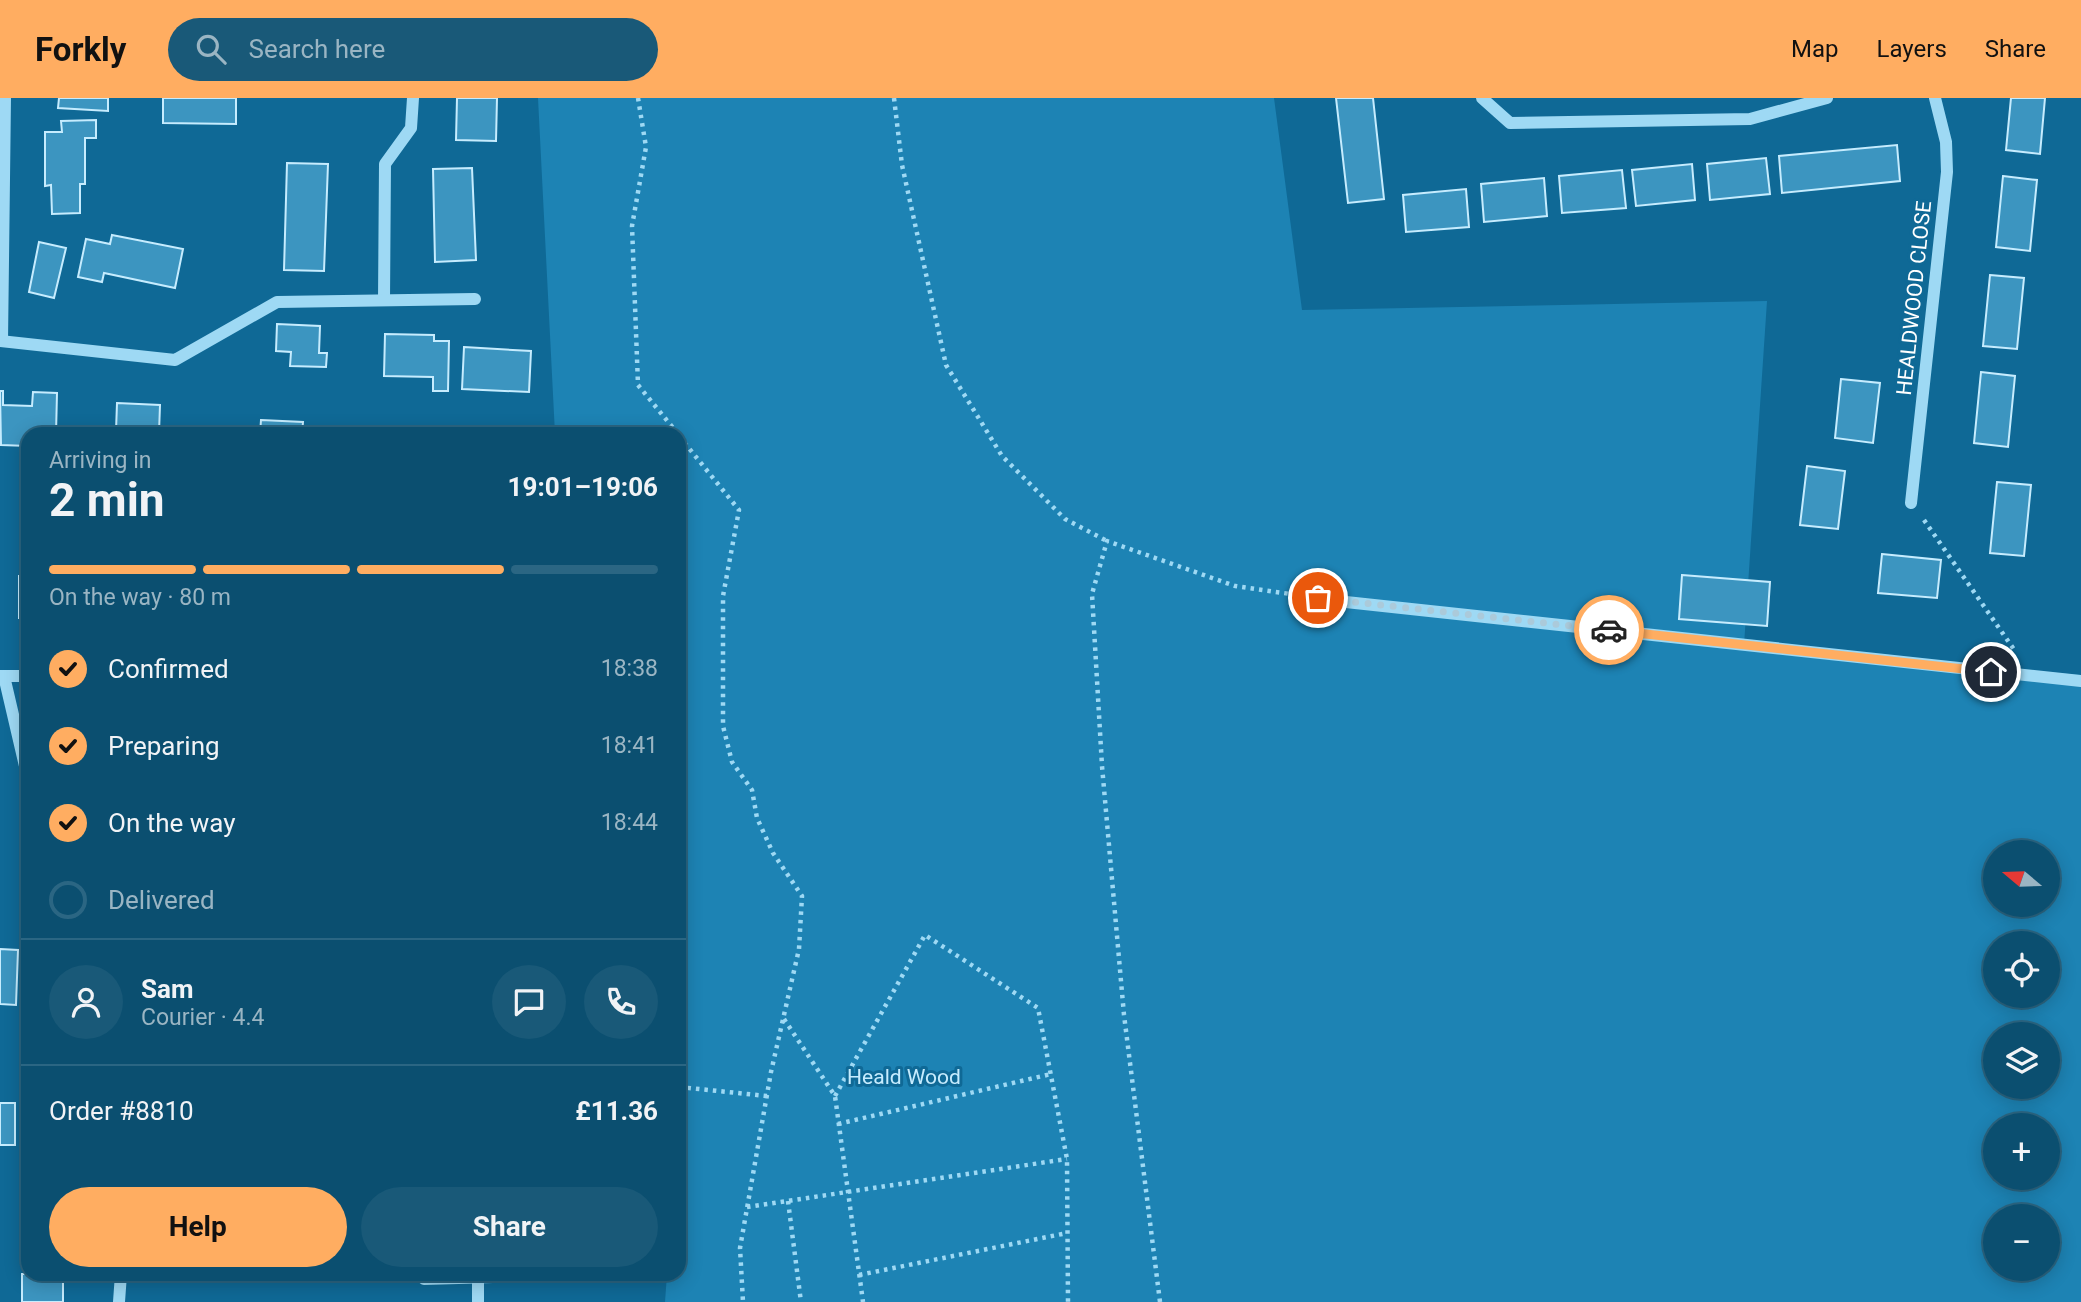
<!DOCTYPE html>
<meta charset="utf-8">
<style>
body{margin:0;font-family:Roboto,sans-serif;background:#195978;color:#f1f3f6;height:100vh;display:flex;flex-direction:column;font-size:26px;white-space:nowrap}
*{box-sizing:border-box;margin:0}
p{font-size:23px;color:#9ab5c3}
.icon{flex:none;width:38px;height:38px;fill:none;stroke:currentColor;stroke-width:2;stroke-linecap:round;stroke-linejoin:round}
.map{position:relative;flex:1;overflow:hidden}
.drawer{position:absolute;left:21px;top:329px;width:665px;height:854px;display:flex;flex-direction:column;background:#0b4f70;border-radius:21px;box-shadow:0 4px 18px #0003,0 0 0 2px #2b6683}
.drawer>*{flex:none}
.needle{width:46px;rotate:289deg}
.controls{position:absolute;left:1983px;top:742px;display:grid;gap:14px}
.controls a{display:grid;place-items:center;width:77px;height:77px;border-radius:50%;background:#0b4f70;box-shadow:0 4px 18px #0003,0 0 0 2px #2b6683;font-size:35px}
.pin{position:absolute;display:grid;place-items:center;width:60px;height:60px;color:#fff;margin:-30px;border:4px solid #fff;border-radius:50%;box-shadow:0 2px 7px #0007}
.courier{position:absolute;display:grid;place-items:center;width:70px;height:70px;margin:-35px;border:5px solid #ffad61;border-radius:50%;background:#fff;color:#222;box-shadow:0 2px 9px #0007}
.summary em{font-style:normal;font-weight:700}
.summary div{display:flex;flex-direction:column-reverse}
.summary{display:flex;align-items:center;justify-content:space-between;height:119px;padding:0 28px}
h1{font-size:46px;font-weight:700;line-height:52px}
.bar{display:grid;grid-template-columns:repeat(4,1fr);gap:10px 7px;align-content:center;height:84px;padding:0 28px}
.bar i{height:9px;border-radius:5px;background:#2b6683}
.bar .current{background:#ffad61}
.bar p{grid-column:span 4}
.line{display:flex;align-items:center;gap:18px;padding:0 28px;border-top:2px solid #2b6683}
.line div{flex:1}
.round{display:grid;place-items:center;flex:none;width:74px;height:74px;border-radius:37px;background:#195978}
ol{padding:0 28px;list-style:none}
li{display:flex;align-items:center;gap:21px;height:77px}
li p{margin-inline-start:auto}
li .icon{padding:7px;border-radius:50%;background:#ffad61;color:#111;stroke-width:4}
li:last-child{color:#9ab5c3}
li i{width:38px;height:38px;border:4px solid #2b6683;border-radius:50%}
.button{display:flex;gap:14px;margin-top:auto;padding:14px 28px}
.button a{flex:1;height:80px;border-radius:42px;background:#ffad61;color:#111;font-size:28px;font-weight:700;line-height:80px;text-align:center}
.button a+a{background:#195978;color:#f1f3f6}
header{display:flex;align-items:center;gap:42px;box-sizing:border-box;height:98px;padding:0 35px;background:#ffad61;color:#111}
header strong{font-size:33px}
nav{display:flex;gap:38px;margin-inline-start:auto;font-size:24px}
.search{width:490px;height:63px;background:#195978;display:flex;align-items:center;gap:18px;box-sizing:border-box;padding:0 24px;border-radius:38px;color:#9ab5c3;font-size:26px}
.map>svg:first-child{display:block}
</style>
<header>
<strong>Forkly</strong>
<div class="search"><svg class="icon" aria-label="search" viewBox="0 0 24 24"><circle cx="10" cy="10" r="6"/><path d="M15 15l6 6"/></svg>Search here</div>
<nav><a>Map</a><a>Layers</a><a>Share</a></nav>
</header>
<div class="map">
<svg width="2081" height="1204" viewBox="0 0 2081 1204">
<rect width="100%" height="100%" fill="#0f6996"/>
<path fill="#1d83b4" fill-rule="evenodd" d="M538,0H1274L1302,212L1767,203L1744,547L2081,577V1204H665L667,1176H679V336H555ZM1995,754H2048V807H1995ZM1995,845H2048V898H1995ZM1995,936H2048V989H1995ZM1995,1027H2048V1080H1995ZM1995,1118H2048V1171H1995Z"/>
<g fill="#3c95c0" stroke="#c6ecfe" stroke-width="2">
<polygon points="59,0 108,0 108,13 58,10"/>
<polygon points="163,0 236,0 236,26 163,25"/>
<polygon points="457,0 497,0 496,43 456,42"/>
<polygon points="1336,0 1373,0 1384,101 1348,105"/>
<polygon points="2011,0 2045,0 2040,56 2006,52"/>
<polygon points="96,22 96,40 85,40 85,86 80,86 80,115 52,116 51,87 45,88 45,34 62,34 61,23"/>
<polygon points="1897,47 1900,83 1782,95 1779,58"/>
<polygon points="1766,60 1770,96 1710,102 1707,66"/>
<polygon points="287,65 328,66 324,173 284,172"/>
<polygon points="1692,66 1695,102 1636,108 1632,72"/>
<polygon points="472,70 476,162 435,164 433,71"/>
<polygon points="1622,72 1626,110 1562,115 1559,78"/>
<polygon points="2003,78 2037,82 2030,153 1996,149"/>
<polygon points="1544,80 1547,118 1484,124 1481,86"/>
<polygon points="1466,91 1469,129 1406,134 1403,97"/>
<polygon points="112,137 183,151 175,190 104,175 102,184 78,179 86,141 110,146"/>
<polygon points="39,144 66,150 54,200 29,194"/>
<polygon points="1990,177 2024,180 2017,251 1983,248"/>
<polygon points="277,226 320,228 319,255 327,255 326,269 290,268 291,254 276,253"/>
<polygon points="385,236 434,237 434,243 449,243 448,293 433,293 433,279 384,278"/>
<polygon points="464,249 531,253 529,294 462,291"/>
<polygon points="1981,274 2015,278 2008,349 1974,345"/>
<polygon points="1841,281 1880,285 1873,345 1835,340"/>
<polygon points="0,293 3,293 3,307 32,308 33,294 57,295 56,336 28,336 28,348 1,347"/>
<polygon points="117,305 160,307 159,335 116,333"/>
<polygon points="261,322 303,324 302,336 260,336"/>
<polygon points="1807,368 1845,373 1838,431 1800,427"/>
<polygon points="1997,384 2031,387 2024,458 1990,455"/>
<polygon points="1882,456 1941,462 1937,500 1878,495"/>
<polygon points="1682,477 1770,484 1767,528 1679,521"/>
<rect x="19" y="478" width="9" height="42"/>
<polygon points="0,851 18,852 16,907 0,906"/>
<rect x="0" y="1005" width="15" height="42"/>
<rect x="23" y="1103" width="5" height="48"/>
<rect x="22" y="1176" width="41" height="28"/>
</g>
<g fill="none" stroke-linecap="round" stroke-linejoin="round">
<g stroke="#9ed9f4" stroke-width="4.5" stroke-dasharray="3.5 5" stroke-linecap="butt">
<polyline points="638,0 646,49 632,128 638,287 678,336"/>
<polyline points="894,0 902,67 946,267 1002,358 1065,421 1107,443"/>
<polyline points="679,338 739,412 723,498 723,628 732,664 752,692 757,720 773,755 802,798 799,851 771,974 740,1150 743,1204"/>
<polyline points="1924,422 2015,553"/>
<polyline points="784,921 835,998 863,1204"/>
<polyline points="679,989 767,998"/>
<polyline points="835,998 925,837 1038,910 1067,1061 1068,1204"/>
<polyline points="838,1026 1051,976"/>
<polyline points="788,1103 801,1204"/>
<polyline points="747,1109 1067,1061"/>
<polyline points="859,1177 1067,1135"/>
<polyline points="1160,1204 1124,917 1102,668 1092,496 1107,443 1235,488 1297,497"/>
</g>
<g stroke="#9ed9f4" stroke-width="12">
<polyline points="1482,0 1510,25 1750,21 1827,0"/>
<polyline points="384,202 385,66 411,30 413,0"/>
<polyline points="0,243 175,262 277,204 475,201"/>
<polyline points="2,243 5,0"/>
<polyline points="1911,405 1947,74 1946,44 1935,0"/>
<polyline points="1318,501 2081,583"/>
<polyline points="0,578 28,578"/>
<polyline points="4,578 28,681"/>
<polyline points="26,958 28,958"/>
<polyline points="424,1181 588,1176"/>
<polyline points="119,1204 121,1176"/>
<polyline points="478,1204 478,1179"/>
</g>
</g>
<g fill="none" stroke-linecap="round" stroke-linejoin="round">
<polyline stroke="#abcada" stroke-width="7" stroke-dasharray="0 12.6" points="1318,500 1609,532"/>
<polyline stroke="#ffad61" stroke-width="9" points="1609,532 1991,574"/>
</g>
<g text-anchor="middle" stroke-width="6" stroke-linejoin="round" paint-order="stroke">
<g font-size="21" fill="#fff" stroke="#0f6996">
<text transform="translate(1914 200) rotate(-84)" y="7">HEALDWOOD CLOSE</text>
</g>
<g font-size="21" fill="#c6ecfe" stroke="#0f6996">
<text x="904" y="986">Heald Wood</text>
</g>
</g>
</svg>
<div class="controls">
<a><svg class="needle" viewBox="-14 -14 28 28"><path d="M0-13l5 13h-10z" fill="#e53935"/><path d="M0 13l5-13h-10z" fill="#9ab5c3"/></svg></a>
<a><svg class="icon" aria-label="locate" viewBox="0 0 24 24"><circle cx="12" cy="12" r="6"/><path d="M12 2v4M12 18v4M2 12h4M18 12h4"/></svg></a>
<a><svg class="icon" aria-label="layers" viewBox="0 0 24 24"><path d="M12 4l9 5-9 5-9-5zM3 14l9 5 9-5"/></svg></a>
<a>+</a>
<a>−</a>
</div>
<div class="pin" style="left:1318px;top:500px;background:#ea580c"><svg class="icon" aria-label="bag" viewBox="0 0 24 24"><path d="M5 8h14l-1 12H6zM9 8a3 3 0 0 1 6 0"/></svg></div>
<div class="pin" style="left:1991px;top:574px;background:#1f2937"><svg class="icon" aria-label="home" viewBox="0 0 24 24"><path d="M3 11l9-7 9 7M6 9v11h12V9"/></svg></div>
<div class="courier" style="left:1609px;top:532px"><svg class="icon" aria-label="car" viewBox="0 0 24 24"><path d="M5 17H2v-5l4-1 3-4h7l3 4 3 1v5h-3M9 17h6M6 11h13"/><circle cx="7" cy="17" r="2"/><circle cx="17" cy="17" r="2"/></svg></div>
<section class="drawer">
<div class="summary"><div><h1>2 min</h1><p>Arriving in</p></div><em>19:01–19:06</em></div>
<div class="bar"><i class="current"></i><i class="current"></i><i class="current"></i><i></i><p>On the way · 80 m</p></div>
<ol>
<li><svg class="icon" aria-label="check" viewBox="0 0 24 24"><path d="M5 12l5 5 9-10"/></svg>Confirmed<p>18:38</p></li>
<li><svg class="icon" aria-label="check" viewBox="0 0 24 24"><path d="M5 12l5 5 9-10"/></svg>Preparing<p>18:41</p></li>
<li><svg class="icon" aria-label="check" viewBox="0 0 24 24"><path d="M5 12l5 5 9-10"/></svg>On the way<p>18:44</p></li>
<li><i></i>Delivered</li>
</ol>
<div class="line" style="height:126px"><a class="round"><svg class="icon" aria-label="person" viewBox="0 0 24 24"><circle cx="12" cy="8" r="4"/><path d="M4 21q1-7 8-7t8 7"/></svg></a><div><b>Sam</b><p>Courier · 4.4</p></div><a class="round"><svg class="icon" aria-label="chat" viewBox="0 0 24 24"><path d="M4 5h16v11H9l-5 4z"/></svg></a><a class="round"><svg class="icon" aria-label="phone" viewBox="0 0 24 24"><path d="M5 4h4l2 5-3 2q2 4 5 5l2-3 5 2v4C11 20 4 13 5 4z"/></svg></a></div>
<div class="line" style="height:91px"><div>Order #8810</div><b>£11.36</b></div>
<div class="button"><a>Help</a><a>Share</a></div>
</section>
</div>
